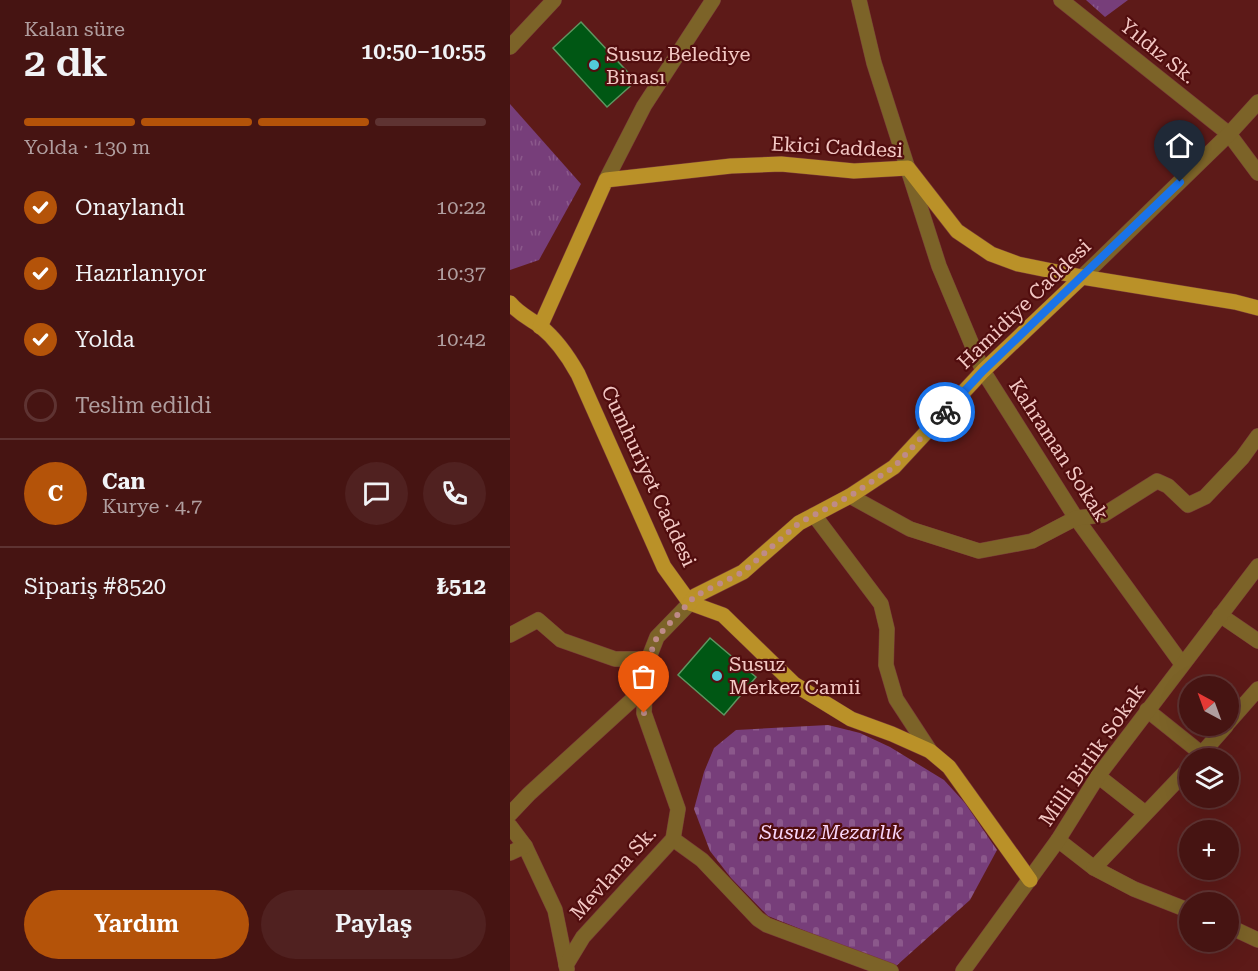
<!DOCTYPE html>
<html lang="tr">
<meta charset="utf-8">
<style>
body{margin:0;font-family:"Roboto Serif",serif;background:#502120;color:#f1f3f6;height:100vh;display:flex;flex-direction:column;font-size:22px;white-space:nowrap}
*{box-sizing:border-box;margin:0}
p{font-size:20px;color:#b09e9f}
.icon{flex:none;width:33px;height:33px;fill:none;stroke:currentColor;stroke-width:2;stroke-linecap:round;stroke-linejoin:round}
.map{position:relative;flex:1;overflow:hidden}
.drawer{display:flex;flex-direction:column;background:#461412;width:510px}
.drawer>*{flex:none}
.needle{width:39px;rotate:319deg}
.buttons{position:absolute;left:669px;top:676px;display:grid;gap:12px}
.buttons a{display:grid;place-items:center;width:60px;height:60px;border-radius:50%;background:#461412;box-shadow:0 6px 24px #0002,0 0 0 2px #5e3332;font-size:30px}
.pin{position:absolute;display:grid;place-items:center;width:51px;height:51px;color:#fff;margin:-62px -26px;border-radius:50% 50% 50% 0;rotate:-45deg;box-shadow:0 0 6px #0007}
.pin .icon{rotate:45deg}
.courier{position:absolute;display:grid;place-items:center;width:60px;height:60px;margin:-30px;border:4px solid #1a73e8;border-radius:50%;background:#fff;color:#222;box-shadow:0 2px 8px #0007}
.overview em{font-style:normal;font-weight:600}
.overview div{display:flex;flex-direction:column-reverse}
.overview{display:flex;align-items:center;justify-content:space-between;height:102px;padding:0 24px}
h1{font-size:39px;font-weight:600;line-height:45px}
.bar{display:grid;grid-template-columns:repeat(4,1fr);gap:9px 6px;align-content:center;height:72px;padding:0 24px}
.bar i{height:8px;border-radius:4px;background:#5e3332}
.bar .current{background:#b45309}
.bar p{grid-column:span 4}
.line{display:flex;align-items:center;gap:15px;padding:0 24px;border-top:2px solid #5e3332}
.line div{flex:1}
.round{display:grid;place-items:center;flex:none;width:63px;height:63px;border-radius:32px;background:#502120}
ol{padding:0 24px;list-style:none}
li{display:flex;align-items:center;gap:18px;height:66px}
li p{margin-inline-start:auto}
li .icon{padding:6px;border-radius:50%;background:#b45309;color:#fff;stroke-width:4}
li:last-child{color:#b09e9f}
li i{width:33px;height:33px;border:3px solid #5e3332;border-radius:50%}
.primary-button{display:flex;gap:12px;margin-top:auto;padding:12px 24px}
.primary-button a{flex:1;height:69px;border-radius:36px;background:#b45309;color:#fff;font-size:24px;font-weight:600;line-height:69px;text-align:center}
.primary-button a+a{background:#502120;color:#f1f3f6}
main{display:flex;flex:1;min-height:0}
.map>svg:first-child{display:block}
</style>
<main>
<section class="drawer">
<div class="overview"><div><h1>2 dk</h1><p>Kalan süre</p></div><em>10:50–10:55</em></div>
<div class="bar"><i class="current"></i><i class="current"></i><i class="current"></i><i></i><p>Yolda · 130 m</p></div>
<ol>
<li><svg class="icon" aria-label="check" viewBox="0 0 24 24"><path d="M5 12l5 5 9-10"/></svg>Onaylandı<p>10:22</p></li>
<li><svg class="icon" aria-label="check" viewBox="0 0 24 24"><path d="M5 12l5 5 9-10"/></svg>Hazırlanıyor<p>10:37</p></li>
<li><svg class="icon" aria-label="check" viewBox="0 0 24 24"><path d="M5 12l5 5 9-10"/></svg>Yolda<p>10:42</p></li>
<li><i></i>Teslim edildi</li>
</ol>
<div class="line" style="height:108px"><b class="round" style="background:#b45309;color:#fff">C</b><div><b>Can</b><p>Kurye · 4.7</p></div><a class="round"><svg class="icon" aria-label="chat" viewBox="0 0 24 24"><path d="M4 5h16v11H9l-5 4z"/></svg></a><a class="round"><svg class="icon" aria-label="phone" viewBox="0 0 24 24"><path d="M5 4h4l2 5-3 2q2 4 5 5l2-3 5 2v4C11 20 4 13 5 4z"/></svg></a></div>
<div class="line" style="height:78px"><div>Sipariş #8520</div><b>₺512</b></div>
<div class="primary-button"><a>Yardım</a><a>Paylaş</a></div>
</section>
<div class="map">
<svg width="748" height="971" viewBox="0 0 748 971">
<defs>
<pattern id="cemetery-stones" width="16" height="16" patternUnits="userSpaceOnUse" patternTransform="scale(1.5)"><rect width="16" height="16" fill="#773e7a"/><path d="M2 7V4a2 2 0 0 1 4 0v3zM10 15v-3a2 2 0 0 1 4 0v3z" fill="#8b588b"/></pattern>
<pattern id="park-tufts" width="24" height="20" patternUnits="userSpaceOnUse" patternTransform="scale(1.5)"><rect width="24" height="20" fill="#773e7a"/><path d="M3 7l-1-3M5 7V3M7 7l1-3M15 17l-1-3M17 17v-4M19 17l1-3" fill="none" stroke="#8b588b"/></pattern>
</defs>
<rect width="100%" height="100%" fill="#5d1a18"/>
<polygon fill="url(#cemetery-stones)" points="318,725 350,733 380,747 434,780 455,803 487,850 460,900 385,967 258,916 221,878 200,851 184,809 194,772 204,748 226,730"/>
<g fill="url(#park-tufts)">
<polygon points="576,0 618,0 595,17"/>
<polygon points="0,104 71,184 29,260 0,270"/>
</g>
<g fill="#005714" stroke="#5e9560" stroke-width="1.5">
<polygon points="71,22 126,81 97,107 43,48"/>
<polygon points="200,638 246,677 214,715 168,675"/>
</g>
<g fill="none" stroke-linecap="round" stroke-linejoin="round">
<g stroke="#783937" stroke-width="16">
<g id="minor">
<polyline points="349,0 364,63 429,266 473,371 566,518 672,664"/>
<polyline points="551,0 719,134 748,173"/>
<polyline points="0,47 44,0"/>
<polyline points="96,180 134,106 203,0"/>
<polyline points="572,277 719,134 748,102"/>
<polyline points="340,496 400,529 469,551 522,541 566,518 593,515 647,481 658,486 678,505 695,497 732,458 748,436"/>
<polyline points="304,515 371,604 377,629 376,665 386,699 420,751"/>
<polyline points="710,615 748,641"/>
<polyline points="0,635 28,620 51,640 105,659 138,659"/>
<polyline points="637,710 692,754"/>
<polyline points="718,723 748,689"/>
<polyline points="687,759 716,726"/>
<polyline points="588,776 635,813"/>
<polyline points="0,814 19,794 135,688"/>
<polyline points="0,826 15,846 45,910 57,969"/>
<polyline points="163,839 192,860 248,919 257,925 381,971"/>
<polyline points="548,840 584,868 624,889 680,911"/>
<polyline points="0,853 15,846"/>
<polyline points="584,868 680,767"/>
<polyline points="718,926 748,940"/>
<polyline points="56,965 73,937 163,839 168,809 134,713 136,665 147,637 180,603"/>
<polyline points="453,971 548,840 588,776 748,566"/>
</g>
</g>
<g stroke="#783937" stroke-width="16">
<g id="major">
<path d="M0,303C9,314 19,318 30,326C46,339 58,356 68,374L154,567L180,603L213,615L284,684L341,719L382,734L420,751L439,767L520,880"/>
<polyline points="30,327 96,180 221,166 271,164 344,171 398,168 447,231 481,254 508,264 572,277 725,302 748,308"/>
<polyline points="180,603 185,596 233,572 289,523 340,496 384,467 473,371 572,277"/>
</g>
</g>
<use href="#minor" stroke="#7c6328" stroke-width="15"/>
<use href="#major" stroke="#ba9128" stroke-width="15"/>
</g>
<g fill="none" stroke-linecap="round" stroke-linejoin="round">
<polyline stroke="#be8b88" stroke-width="6" stroke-dasharray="0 10.8" points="134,713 136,665 147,637 185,596 233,572 289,523 340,496 384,467 435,412"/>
<polyline stroke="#1a73e8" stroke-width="8" points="435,412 473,371 670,182"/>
</g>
<g fill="#52cbd9" stroke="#510d0e" stroke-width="2">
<circle cx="84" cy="65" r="6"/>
<circle cx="207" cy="676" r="6"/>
</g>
<g text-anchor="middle" stroke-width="4.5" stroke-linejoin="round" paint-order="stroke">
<g font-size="20" fill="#f3c8c4" stroke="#510d0e">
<text transform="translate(648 51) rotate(39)" y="7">Yıldız Sk.</text>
<text transform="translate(327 147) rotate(3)" y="7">Ekici Caddesi</text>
<text transform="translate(514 304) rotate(-44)" y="7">Hamidiye Caddesi</text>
<text transform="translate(549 450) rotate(57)" y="7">Kahraman Sokak</text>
<text transform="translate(139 476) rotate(65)" y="7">Cumhuriyet Caddesi</text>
<text transform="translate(582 755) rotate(-55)" y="7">Milli Birlik Sokak</text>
<text transform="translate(103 873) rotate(-48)" y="7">Mevlana Sk.</text>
</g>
<g font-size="20" fill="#f3c8c4" stroke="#510d0e" text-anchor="start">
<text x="96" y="61">Susuz Belediye<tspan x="96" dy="23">Binası</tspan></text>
<text x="219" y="671">Susuz<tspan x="219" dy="23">Merkez Camii</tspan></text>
</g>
<g font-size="20" font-style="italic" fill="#f8d5f9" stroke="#510d0e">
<text x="321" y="839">Susuz Mezarlık</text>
</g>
</g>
</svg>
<div class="buttons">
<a><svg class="needle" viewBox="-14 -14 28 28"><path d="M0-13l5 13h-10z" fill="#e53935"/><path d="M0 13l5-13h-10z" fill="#b09e9f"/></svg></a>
<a><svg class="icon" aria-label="layers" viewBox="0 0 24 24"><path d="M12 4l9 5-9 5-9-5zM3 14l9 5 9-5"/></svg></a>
<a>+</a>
<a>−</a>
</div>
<div class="pin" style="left:134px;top:713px;background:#ea580c"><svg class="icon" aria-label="bag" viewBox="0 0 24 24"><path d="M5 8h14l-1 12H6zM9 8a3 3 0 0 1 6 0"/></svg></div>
<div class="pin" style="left:670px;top:182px;background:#1f2937"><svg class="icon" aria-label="home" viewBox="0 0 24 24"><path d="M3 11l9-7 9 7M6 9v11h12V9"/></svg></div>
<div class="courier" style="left:435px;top:412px"><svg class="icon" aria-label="bike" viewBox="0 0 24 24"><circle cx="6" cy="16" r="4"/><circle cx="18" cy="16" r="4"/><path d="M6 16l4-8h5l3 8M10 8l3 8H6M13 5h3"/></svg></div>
</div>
</main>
